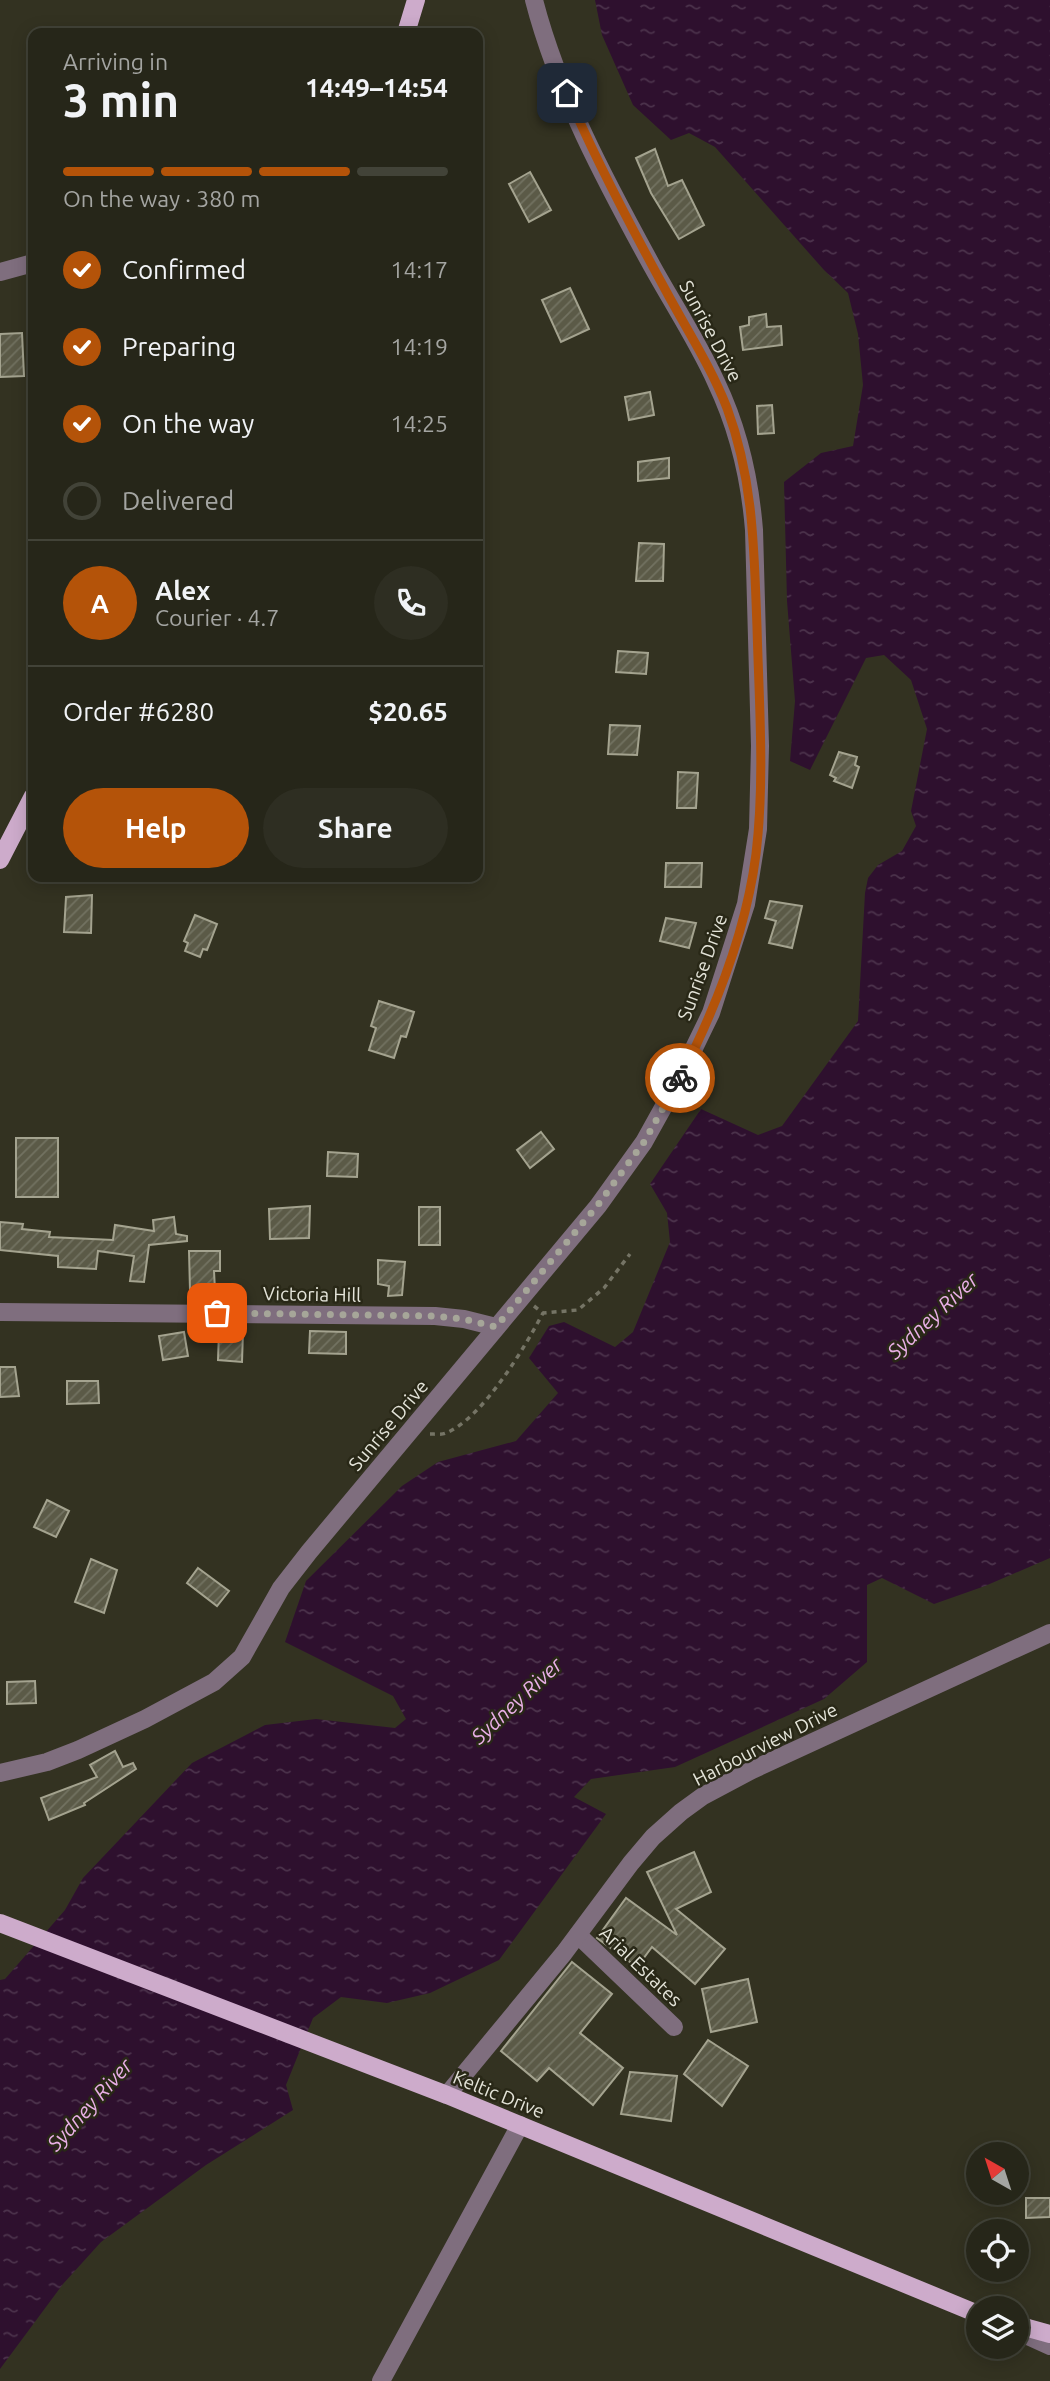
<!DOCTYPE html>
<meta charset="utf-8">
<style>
body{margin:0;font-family:Ubuntu,sans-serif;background:#2e2e22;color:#f1f3f6;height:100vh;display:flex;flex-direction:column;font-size:26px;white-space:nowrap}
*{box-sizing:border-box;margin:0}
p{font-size:23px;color:#a4a5a2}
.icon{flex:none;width:38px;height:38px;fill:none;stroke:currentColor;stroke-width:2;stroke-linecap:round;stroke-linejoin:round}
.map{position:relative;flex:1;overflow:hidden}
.sheet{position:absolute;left:28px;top:28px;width:455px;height:854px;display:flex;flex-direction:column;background:#262619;border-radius:14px;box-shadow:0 4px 18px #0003,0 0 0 2px #424338}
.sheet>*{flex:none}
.needle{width:46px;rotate:321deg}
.tools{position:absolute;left:966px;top:2142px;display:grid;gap:14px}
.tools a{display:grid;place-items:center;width:63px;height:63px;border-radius:50%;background:#262619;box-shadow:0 4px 18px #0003,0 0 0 2px #424338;font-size:35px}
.pin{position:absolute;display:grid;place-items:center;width:60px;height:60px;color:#fff;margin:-30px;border-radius:14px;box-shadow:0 4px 10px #0006}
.courier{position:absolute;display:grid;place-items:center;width:70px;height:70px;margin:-35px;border:5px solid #b45309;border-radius:50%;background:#fff;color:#222;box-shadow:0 2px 9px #0007}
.head em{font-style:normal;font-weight:600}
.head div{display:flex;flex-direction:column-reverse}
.head{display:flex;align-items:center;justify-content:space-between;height:119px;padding:0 35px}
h1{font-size:46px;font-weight:600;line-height:52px}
.bar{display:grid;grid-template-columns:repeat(4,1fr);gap:10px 7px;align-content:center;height:84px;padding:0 35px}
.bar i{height:9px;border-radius:5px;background:#424338}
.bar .selected{background:#b45309}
.bar p{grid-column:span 4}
.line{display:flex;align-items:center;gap:18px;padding:0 35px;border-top:2px solid #424338}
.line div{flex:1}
.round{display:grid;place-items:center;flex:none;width:74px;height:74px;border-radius:37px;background:#2e2e22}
ol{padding:0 35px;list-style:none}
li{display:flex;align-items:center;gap:21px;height:77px}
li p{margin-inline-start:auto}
li .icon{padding:7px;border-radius:50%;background:#b45309;color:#fff;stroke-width:4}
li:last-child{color:#a4a5a2}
li i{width:38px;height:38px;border:4px solid #424338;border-radius:50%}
.primary-button{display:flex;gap:14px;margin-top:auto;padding:14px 35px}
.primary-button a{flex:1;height:80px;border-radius:42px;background:#b45309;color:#fff;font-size:28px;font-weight:600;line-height:80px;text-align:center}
.primary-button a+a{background:#2e2e22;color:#f1f3f6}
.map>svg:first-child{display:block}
</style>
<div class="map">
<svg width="1050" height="2381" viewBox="0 0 1050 2381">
<defs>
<pattern id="water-ripples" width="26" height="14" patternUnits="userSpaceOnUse" patternTransform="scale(1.75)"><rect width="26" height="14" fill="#2e102e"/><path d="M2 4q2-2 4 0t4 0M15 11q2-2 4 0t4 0" fill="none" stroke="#4c334c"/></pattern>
<pattern id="building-hatch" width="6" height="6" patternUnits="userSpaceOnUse" patternTransform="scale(1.75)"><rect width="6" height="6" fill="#5b5a47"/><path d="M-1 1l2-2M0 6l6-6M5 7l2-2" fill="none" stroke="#727261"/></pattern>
</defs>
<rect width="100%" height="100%" fill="#333221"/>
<polygon fill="url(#water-ripples)" points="595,0 1050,0 1050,1558 985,1586 934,1604 882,1578 867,1585 867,1662 824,1699 675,1767 591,1779 574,1797 606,1814 499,1960 430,1993 387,2003 341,1997 313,2018 286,2085 293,2110 206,2165 101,2242 63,2284 0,2369 0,1980 5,1979 65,1910 83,1878 192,1763 265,1725 316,1719 395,1728 406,1719 393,1696 285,1642 306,1581 402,1486 438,1462 516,1441 558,1393 529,1358 549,1326 564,1322 615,1347 633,1332 670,1242 667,1213 650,1184 701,1109 758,1135 782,1126 858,1021 865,893 868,878 878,865 902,851 916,826 911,811 927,729 911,680 884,655 866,658 810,770 790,761 795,701 787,601 784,482 821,453 853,446 863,385 858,334 848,293 824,270 715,147 689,133 671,140 633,105 602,35"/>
<g fill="url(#building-hatch)" stroke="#a4a38f" stroke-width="2">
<polygon points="655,149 668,186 682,180 704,225 679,239 651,193 636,158"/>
<polygon points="530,172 551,210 529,222 509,184"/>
<polygon points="570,288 589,329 561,342 542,300"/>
<polygon points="766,314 767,327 781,326 782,345 743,350 740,327 749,325 749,317"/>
<polygon points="22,333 24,376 0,377 0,334"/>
<polygon points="650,392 654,415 629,420 625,397"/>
<polygon points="772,405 774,433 758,434 757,406"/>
<polygon points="669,458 669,478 638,481 638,462"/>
<polygon points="639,543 664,544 663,581 636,581"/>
<polygon points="618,651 648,653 646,674 616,672"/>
<polygon points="610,725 640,726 637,755 608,754"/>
<polygon points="839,752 857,757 855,765 859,767 852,788 834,781 836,778 830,775"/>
<polygon points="678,772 698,773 696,808 677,808"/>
<polygon points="666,863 702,863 701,887 665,887"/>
<polygon points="92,895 91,933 64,932 66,897"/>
<polygon points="770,901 802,906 792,948 769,943 776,921 765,918"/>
<polygon points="195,915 217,924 207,950 203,949 200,957 185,951 188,943 184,941"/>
<polygon points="666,918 696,923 689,948 660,941"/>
<polygon points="379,1001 414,1012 406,1037 401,1036 394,1058 369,1050 376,1028 371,1026"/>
<polygon points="541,1132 554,1149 530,1168 517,1150"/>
<rect x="16" y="1138" width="42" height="59"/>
<polygon points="328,1152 358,1154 357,1177 327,1176"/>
<polygon points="310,1206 309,1238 270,1239 269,1209"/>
<rect x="419" y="1207" width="21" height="38"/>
<polygon points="174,1217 176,1234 187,1236 187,1241 149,1245 144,1282 130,1281 134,1256 98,1251 96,1269 58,1267 58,1256 0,1250 0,1222 23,1224 22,1229 50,1232 49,1237 113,1240 115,1225 154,1231 153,1220"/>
<polygon points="189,1251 220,1251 220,1271 214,1271 215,1290 190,1290"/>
<polygon points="378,1260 405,1262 402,1295 388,1296 389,1286 378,1284"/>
<polygon points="219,1331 243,1332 242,1362 218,1360"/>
<polygon points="310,1331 346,1332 346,1354 309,1353"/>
<polygon points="184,1332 188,1356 163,1360 159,1336"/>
<polygon points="0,1367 15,1367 19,1396 0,1397"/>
<polygon points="67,1381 98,1381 99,1403 67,1404"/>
<polygon points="47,1500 69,1511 56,1537 34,1527"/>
<polygon points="91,1559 117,1570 104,1613 75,1602"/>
<polygon points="198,1568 229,1591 217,1606 187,1583"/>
<polygon points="35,1681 36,1703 7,1704 7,1682"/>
<polygon points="115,1751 123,1767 133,1763 136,1769 84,1803 85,1805 49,1820 41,1798 97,1777 90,1765"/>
<polygon points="694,1852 711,1892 676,1909 725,1949 695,1984 652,1947 637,1967 597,1938 626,1898 677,1935 647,1872"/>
<polygon points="572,1962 612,1994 580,2033 623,2068 593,2105 549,2068 537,2081 501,2051"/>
<polygon points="748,1979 757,2022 711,2032 702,1989"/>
<polygon points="708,2040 748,2066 722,2106 684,2074"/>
<polygon points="630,2072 677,2076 671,2121 621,2114"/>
<polygon points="1026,2198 1050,2198 1050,2217 1026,2218"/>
</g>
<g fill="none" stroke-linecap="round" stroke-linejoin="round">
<g stroke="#757465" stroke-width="3.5" stroke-dasharray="5 5" stroke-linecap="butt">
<polyline points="534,1306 543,1313 578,1310 604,1288 630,1254"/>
<path d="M430,1434C435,1434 442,1435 446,1433C483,1418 525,1347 543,1313"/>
</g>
<g stroke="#7f6e7e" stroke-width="18">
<polyline points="0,272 33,263"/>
<polyline points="0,1312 435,1316 464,1319 496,1327"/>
<path d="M0,1773L47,1762L78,1750L145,1719L214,1682L242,1657L281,1588L309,1552L598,1206L644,1142L679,1079L711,1013L746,904L758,829L760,746L754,530C750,480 738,428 716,382C698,342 673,304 652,266C606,182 558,93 534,0"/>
<polyline points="578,1935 674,2027"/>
<polyline points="447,2095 564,1953 631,1863 653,1837 681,1812 703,1796 752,1770 1050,1633"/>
<polyline points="1017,2331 1050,2346"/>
<polyline points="381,2381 520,2125"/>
</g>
<g stroke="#cdabcb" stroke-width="18">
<polyline points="406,33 416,0"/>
<polyline points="0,860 33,796"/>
<polyline points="0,1923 447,2095 978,2314"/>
<polyline points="1017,2325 1050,2334"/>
</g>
</g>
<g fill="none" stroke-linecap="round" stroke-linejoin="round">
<polyline stroke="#a6a699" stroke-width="7" stroke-dasharray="0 12.6" points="217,1313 435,1316 464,1319 496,1327 597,1206 644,1142 680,1078"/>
<path stroke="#b45309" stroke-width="9" d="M567,93C596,161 631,227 666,291C687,330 711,367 727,408C754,481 754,551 757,627C759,702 765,779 756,854C746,932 716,1008 680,1078"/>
</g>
<g text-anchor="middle" stroke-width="5" stroke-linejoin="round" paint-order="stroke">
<g font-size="19" fill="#e4e4d9" stroke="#292817">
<text transform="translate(711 331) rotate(62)" y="7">Sunrise Drive</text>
<text transform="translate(702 967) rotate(-70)" y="7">Sunrise Drive</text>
<text transform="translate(312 1294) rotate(1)" y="7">Victoria Hill</text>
<text transform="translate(388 1425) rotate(-50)" y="7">Sunrise Drive</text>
<text transform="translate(765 1744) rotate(-27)" y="7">Harbourview Drive</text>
<text transform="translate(641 1966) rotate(44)" y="7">Arial Estates</text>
<text transform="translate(499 2094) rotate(22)" y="7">Keltic Drive</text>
</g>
<g font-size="21" font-style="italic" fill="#e9afe6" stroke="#292817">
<text transform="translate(933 1316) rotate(-43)" y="7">Sydney River</text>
<text transform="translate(517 1701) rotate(-43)" y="7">Sydney River</text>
<text transform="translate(90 2105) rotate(-48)" y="7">Sydney River</text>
</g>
</g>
</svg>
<div class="tools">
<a><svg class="needle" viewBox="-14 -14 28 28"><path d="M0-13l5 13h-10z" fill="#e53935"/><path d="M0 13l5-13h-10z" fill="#a4a5a2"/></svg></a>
<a><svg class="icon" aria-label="locate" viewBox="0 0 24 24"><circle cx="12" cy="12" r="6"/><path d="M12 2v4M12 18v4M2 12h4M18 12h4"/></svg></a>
<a><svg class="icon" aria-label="layers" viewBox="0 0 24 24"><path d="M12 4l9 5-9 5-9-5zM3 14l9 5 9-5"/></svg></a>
</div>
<div class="pin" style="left:217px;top:1313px;background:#ea580c"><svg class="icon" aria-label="bag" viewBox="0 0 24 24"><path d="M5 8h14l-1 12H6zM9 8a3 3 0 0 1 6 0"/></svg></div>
<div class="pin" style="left:567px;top:93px;background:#1f2937"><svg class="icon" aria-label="home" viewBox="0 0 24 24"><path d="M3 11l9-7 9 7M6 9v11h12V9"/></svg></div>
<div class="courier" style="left:680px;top:1078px"><svg class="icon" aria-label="bike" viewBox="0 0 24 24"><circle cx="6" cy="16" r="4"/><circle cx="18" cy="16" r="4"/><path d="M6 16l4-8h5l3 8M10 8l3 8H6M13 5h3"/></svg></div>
<section class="sheet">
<div class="head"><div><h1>3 min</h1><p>Arriving in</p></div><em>14:49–14:54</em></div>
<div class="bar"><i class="selected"></i><i class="selected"></i><i class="selected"></i><i></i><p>On the way · 380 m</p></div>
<ol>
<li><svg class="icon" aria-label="check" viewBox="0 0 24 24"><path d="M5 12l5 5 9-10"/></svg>Confirmed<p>14:17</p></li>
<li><svg class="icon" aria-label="check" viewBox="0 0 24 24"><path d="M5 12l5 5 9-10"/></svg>Preparing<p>14:19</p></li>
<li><svg class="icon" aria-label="check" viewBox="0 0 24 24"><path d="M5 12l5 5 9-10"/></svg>On the way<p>14:25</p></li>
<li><i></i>Delivered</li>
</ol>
<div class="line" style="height:126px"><b class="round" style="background:#b45309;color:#fff">A</b><div><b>Alex</b><p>Courier · 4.7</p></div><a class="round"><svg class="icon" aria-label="phone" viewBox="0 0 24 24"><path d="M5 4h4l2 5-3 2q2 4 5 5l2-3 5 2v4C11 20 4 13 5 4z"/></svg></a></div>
<div class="line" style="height:91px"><div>Order #6280</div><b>$20.65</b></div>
<div class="primary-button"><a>Help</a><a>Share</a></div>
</section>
</div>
